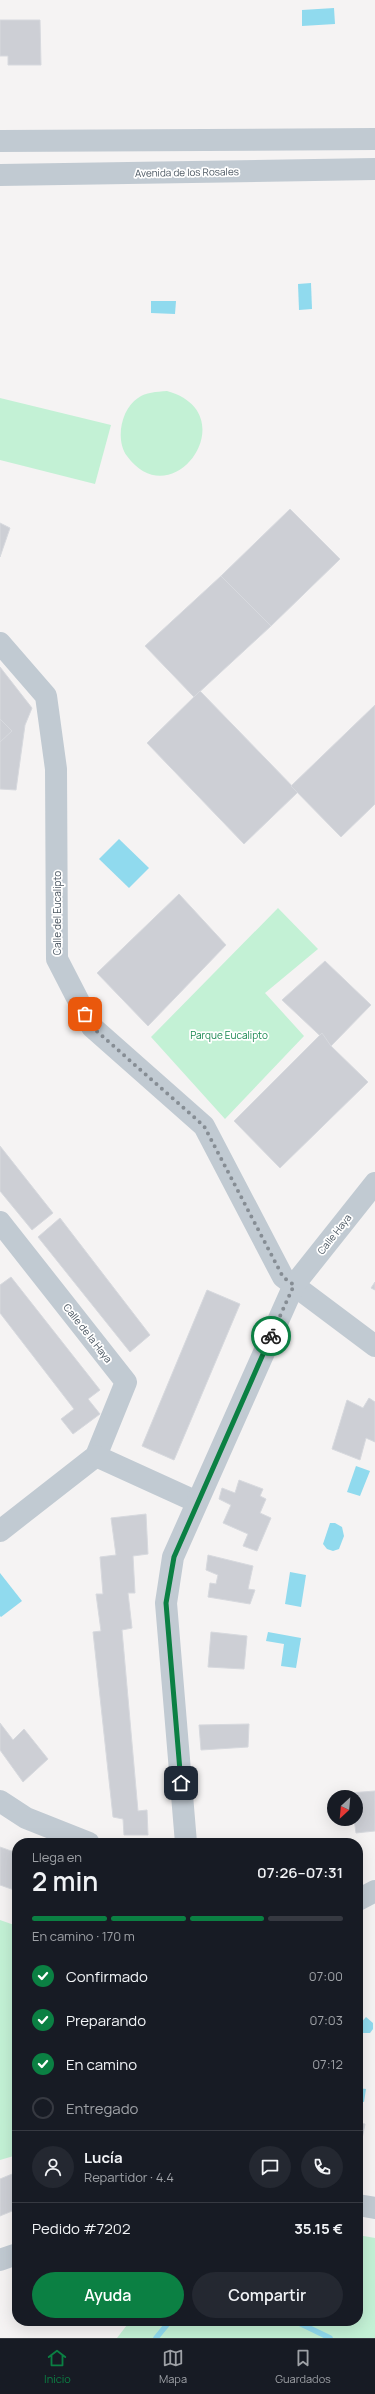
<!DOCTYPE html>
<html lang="es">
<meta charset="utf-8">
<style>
body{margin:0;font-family:Manrope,sans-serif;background:#242831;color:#f1f3f6;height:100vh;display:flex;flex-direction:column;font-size:15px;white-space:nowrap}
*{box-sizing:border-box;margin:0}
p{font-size:13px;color:#9ea1a6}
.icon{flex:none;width:22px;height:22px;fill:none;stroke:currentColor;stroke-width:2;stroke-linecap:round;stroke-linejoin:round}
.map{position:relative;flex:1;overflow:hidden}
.sheet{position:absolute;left:12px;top:1838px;width:351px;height:488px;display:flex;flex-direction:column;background:#171b24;border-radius:16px;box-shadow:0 4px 16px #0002}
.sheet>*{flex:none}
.needle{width:26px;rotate:206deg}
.controls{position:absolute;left:327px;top:1790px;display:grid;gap:8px}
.controls a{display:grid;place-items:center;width:36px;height:36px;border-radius:50%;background:#171b24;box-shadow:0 4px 16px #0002;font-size:20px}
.pin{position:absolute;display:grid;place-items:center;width:34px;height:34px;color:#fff;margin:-17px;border-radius:8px;box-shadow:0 2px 6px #0006}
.courier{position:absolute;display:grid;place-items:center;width:40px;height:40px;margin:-20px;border:3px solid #0b8043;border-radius:50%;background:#fff;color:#222;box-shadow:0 1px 5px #0007}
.headline em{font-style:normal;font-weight:600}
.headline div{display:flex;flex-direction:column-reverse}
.headline{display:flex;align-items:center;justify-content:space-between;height:68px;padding:0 20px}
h1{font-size:26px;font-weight:600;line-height:30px}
.bar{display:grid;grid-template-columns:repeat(4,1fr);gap:6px 4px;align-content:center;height:48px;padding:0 20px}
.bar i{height:5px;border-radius:3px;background:#363941}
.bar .on{background:#0b8043}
.bar p{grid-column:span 4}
.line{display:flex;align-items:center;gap:10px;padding:0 20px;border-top:1px solid #363941}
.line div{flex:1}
.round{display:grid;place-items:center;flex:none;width:42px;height:42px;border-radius:21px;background:#242831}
ol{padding:0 20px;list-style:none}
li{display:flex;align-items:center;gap:12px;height:44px}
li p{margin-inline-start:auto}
li .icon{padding:4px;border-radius:50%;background:#0b8043;color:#fff;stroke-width:4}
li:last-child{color:#9ea1a6}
li i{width:22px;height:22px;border:2px solid #363941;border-radius:50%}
.primary-button{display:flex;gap:8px;margin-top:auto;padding:8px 20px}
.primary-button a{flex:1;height:46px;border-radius:24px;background:#0b8043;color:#fff;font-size:16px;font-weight:600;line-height:46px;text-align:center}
.primary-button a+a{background:#242831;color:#f1f3f6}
.menu{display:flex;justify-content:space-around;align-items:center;height:56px;border-top:1px solid #363941;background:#171b24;font-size:11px;color:#9ea1a6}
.menu a{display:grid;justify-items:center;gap:2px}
.menu .on{color:#0b8043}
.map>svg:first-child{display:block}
</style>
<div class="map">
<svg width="375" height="2338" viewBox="0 0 375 2338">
<rect width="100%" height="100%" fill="#f5f3f3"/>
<g fill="#c3f1d5">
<path d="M167,391C247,413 173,519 127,456C115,440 121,409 138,398C146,392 156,392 167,391Z"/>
<polygon points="0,398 111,425 95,484 0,460"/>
<polygon points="278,908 318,949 265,993 304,1036 225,1119 151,1037"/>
<polygon points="0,1920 17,1926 17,2155 0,2160"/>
<polygon points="358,2235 375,2238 375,2338 117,2338 130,2321 358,2321"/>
</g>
<g fill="#90daee">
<polygon points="334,8 335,24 302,26 302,10"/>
<polygon points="311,283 312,309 299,310 298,284"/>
<polygon points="151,301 176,301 175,314 151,313"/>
<polygon points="119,839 149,868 129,888 99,859"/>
<polygon points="356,1466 370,1471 360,1496 347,1492"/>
<polygon points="330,1523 335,1523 342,1527 344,1536 339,1549 333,1551 327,1549 323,1544"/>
<polygon points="290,1572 306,1575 301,1607 285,1604"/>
<polygon points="0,1573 22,1601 1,1617 0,1616"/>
<polygon points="268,1632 301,1638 296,1668 281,1666 284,1644 266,1641"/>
<polygon points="366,2017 373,2023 373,2029 370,2033 360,2033 358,2036 358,2026"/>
<polygon points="358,2088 366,2089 364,2102 358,2101"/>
</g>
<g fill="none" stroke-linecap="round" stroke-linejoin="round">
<g stroke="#90daee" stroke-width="5.5">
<polyline points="295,2321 330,2338"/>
<polyline points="156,2338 170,2321"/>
</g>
</g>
<g fill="#cdcfd5" stroke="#d7d9de">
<polygon points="0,20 40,20 41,65 8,65 8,56 0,56"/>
<polygon points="290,509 340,559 271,626 221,576"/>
<polygon points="0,523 10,528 0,557"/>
<polygon points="221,576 271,626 194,697 145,646"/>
<polygon points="0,667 32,708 25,725 16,790 0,789"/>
<polygon points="200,691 298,792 244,844 147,743"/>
<polygon points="375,705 375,804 341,837 291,786"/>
<polygon points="0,719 12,731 0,742"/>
<polygon points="179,894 226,945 148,1026 97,973"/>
<polygon points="325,961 371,1005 331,1046 282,1000"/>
<polygon points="322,1033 331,1046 368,1082 280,1168 234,1121"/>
<polygon points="0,1146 53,1213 32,1230 0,1191"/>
<polygon points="60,1218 150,1335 130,1352 38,1237"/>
<polygon points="11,1277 100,1390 88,1399 100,1414 73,1434 61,1419 74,1409 0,1313 0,1285"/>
<polygon points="375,1282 375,1290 371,1288"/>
<polygon points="207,1290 240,1304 174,1460 142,1446"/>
<polygon points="369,1398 375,1402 375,1442 366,1438 360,1460 332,1449 347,1400 363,1408"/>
<polygon points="239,1480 263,1489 260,1496 266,1499 260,1513 271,1518 257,1551 243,1546 248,1534 223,1523 231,1505 219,1499 222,1488 235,1493"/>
<polygon points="146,1514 148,1554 133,1556 135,1593 128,1593 132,1628 122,1630 138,1811 147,1810 148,1835 124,1835 123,1819 113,1817 93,1632 101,1631 96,1594 103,1594 100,1557 116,1555 111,1518"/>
<polygon points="208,1555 253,1566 248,1589 255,1590 250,1604 208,1597 210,1583 216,1584 218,1575 206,1570"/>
<polygon points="211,1632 247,1636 244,1669 208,1667"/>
<polygon points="0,1723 13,1740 24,1729 48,1759 23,1782 0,1750"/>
<polygon points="249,1724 248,1747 201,1750 199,1725"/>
<polygon points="375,1791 375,1831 356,1833 354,1819 356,1819 356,1797 350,1797 349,1793"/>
<polygon points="0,1847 17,1853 17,1900 13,1898 17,1891 0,1885"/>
<polygon points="358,2123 365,2124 358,2159"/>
<polygon points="17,2172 17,2209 0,2216 0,2179"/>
</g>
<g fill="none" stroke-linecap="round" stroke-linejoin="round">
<g stroke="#c1cad2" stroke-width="22">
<polyline points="0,141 375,139"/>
<polyline points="0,175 375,169"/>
<polyline points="0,643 46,696 56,769 57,959 92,1027 204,1126 283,1277 375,1346"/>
<polyline points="0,1222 126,1382 96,1456 0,1531"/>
<polyline points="96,1456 197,1502"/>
<polyline points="0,1801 26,1818 89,1843"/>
<polyline points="186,1843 166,1603 173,1557 294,1285 375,1183"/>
<polyline points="358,1900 375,1891"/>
<polyline points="358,2205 375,2208"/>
<polyline points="0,2260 17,2254"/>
</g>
</g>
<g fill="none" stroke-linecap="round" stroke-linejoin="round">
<polyline stroke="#868d94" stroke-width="4" stroke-dasharray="0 7.2" points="85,1014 92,1027 204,1126 283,1277 294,1285 271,1336"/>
<polyline stroke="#0b8043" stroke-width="5" points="181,1783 166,1603 174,1557 271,1336"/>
</g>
<g text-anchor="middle" stroke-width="3.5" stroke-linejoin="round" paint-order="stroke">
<g font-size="10" fill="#4a5661" stroke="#fff">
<text transform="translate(187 172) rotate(-1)" y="4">Avenida de los Rosales</text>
<text transform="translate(57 913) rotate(-90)" y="4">Calle del Eucalipto</text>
<text transform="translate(334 1234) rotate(-52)" y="4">Calle Haya</text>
<text transform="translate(88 1333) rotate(52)" y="4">Calle de la Haya</text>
</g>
<g font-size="10" fill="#17864f" stroke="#fff">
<text x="229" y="1039">Parque Eucalipto</text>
</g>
</g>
</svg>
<div class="controls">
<a><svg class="needle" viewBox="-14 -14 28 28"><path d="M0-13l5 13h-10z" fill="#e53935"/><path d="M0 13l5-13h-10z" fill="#9ea1a6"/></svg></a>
</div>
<div class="pin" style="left:85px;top:1014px;background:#ea580c"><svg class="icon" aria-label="bag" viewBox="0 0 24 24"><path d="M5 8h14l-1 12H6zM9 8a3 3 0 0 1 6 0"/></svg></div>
<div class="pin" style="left:181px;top:1783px;background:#1f2937"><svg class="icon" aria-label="home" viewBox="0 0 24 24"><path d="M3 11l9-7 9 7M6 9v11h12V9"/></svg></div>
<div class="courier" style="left:271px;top:1336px"><svg class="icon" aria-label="bike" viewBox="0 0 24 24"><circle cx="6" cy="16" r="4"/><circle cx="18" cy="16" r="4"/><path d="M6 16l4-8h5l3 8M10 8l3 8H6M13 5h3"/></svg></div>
<section class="sheet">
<div class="headline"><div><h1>2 min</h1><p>Llega en</p></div><em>07:26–07:31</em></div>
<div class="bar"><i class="on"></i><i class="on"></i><i class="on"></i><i></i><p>En camino · 170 m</p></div>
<ol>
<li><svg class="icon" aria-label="check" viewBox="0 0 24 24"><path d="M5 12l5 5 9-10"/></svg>Confirmado<p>07:00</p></li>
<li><svg class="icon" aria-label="check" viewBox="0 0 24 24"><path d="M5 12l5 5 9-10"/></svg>Preparando<p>07:03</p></li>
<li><svg class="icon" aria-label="check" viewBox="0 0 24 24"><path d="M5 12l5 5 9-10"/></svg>En camino<p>07:12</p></li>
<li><i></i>Entregado</li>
</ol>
<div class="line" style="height:72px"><a class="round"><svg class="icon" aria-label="person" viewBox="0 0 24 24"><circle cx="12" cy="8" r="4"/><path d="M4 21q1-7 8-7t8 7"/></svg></a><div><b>Lucía</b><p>Repartidor · 4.4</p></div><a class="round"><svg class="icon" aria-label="chat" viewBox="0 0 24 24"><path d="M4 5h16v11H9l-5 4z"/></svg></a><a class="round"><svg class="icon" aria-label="phone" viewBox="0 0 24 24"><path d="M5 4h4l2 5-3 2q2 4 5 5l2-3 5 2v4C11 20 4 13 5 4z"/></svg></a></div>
<div class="line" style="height:52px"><div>Pedido #7202</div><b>35.15 €</b></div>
<div class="primary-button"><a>Ayuda</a><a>Compartir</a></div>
</section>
</div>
<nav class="menu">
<a class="on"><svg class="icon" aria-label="home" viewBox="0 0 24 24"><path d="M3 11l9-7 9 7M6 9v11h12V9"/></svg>Inicio</a>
<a><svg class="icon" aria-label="map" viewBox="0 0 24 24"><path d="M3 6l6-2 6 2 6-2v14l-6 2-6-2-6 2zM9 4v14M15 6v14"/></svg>Mapa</a>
<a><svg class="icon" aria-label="saved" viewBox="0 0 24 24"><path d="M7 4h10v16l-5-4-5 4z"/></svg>Guardados</a>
</nav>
